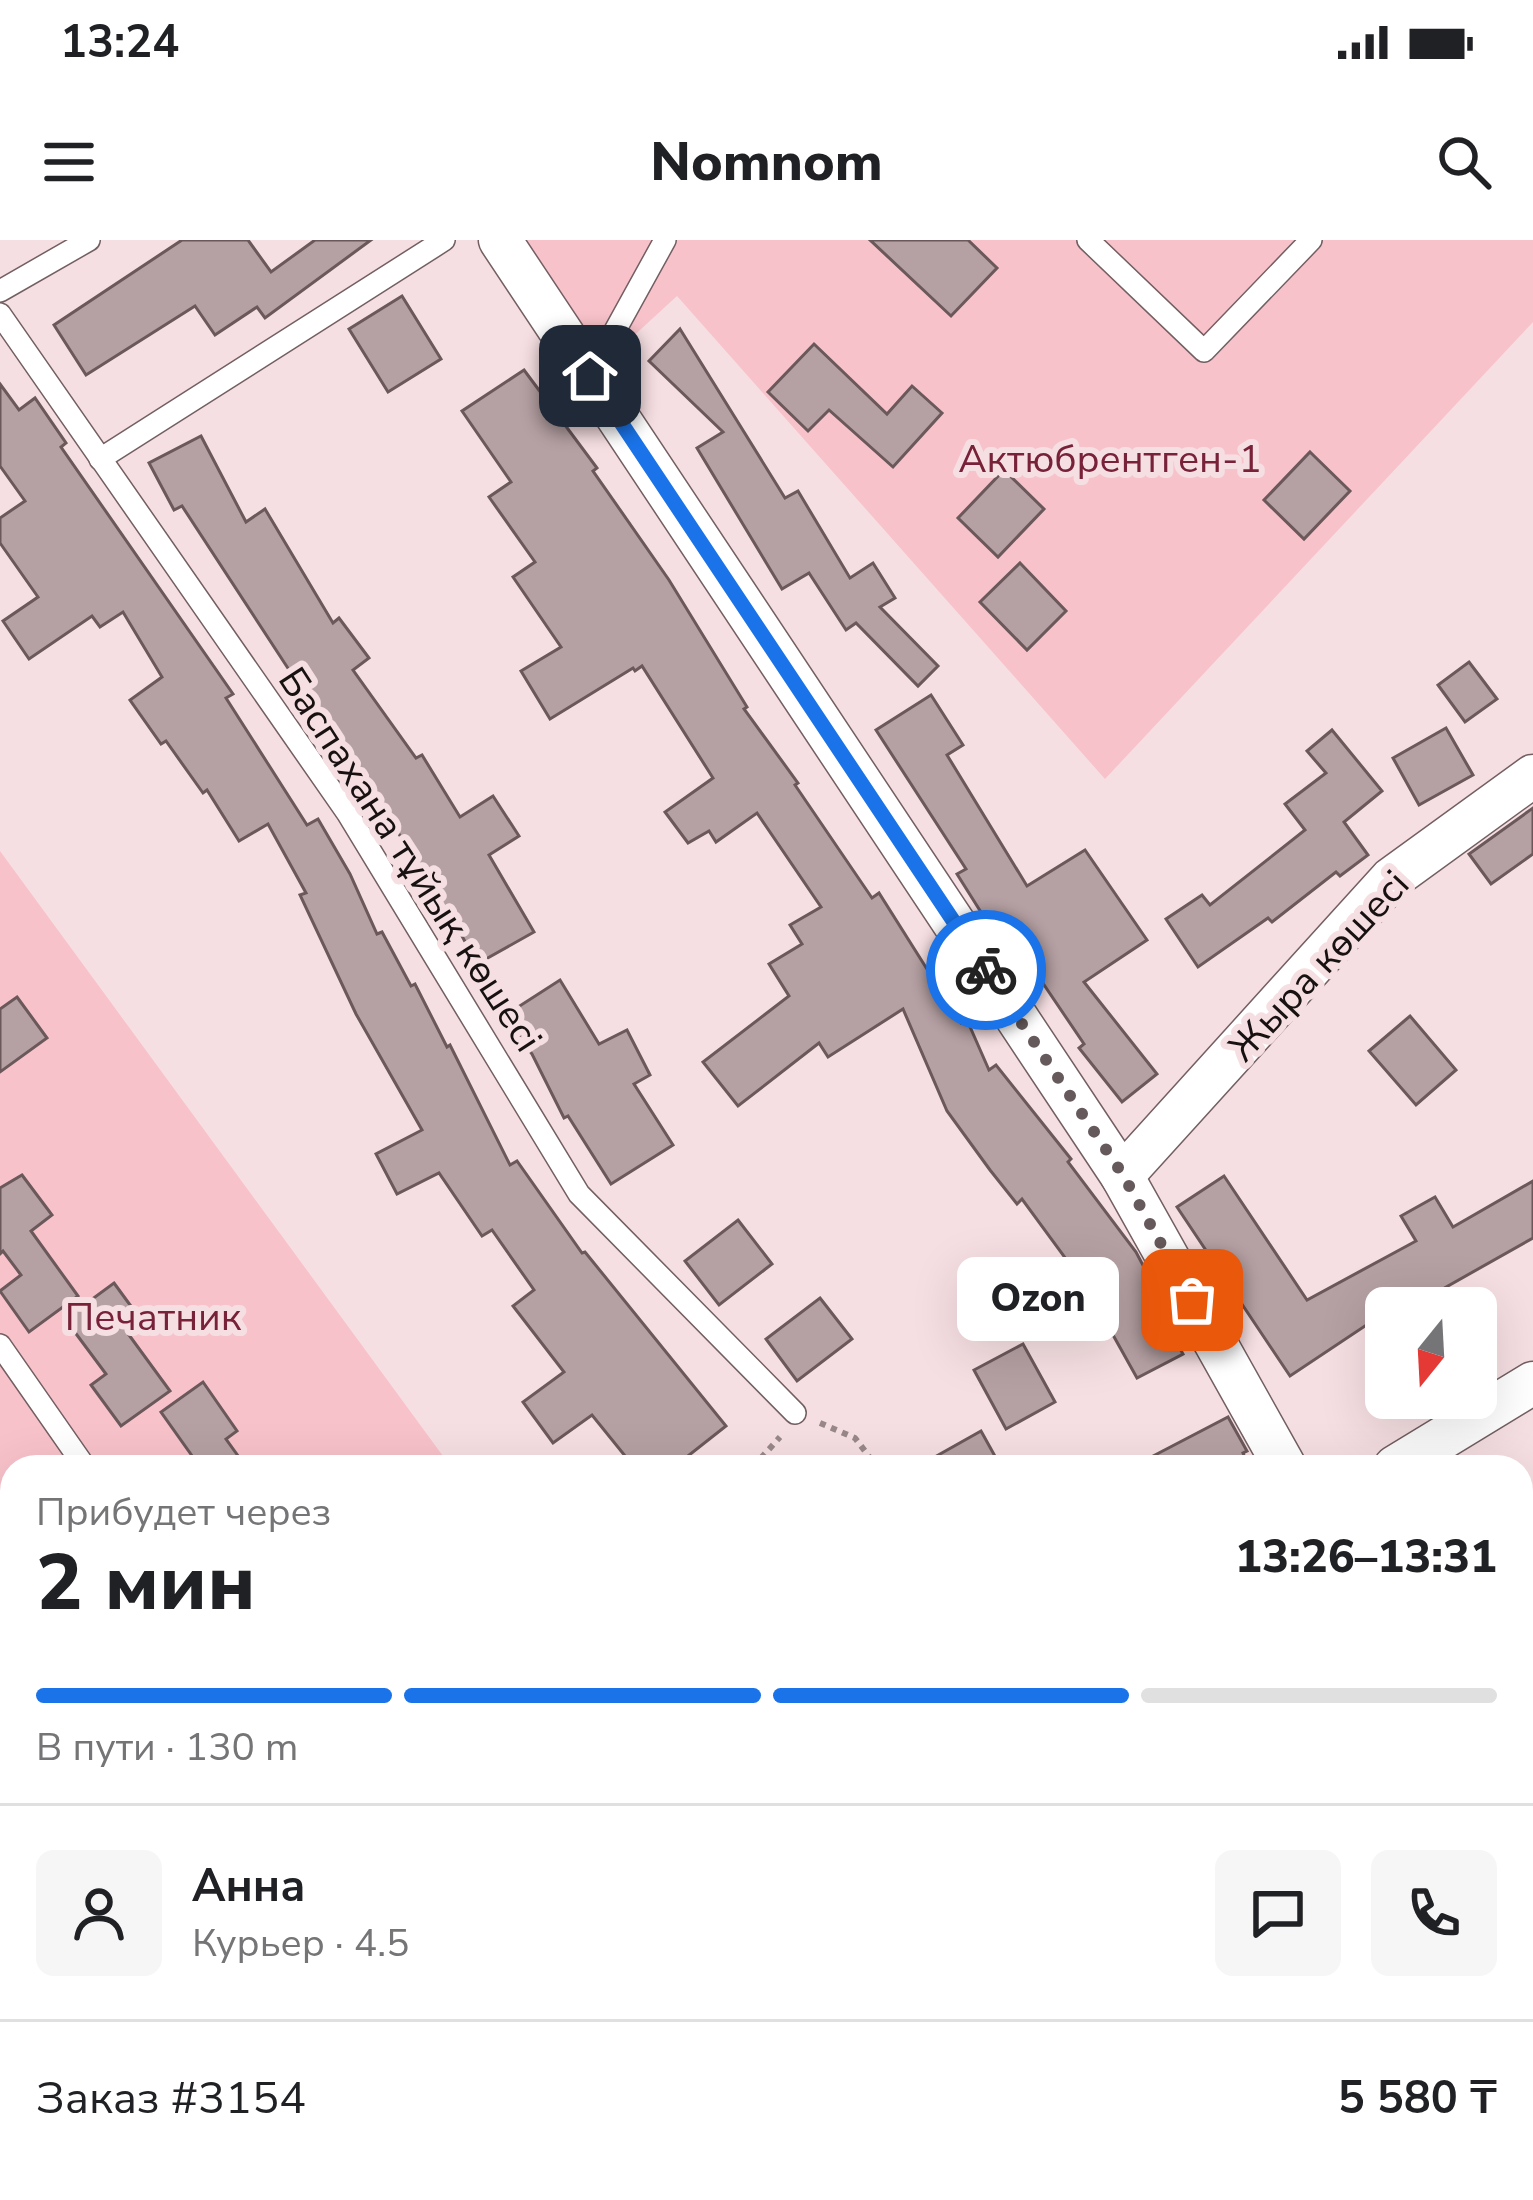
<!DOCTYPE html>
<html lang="ru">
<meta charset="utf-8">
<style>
body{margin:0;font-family:"Nunito Sans",sans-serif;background:#f6f6f6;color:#202124;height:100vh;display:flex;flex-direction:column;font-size:45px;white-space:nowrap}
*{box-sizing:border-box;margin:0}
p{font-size:39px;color:#757577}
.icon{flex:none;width:66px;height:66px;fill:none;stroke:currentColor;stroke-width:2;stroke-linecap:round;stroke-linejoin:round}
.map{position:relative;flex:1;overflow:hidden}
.sheet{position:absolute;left:0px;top:1215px;width:1533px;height:747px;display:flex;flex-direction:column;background:#fff;border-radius:36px 36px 0 0;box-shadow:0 12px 48px #0002}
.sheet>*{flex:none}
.needle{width:78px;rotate:198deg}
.tools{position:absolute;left:1365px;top:1047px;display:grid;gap:24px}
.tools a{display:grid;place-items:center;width:132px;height:132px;border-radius:18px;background:#fff;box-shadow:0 12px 48px #0002;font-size:60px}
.pin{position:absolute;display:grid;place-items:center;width:102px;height:102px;color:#fff;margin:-51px;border-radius:24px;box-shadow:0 6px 18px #0006}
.courier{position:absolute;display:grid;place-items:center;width:120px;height:120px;margin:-60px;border:9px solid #1a73e8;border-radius:50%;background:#fff;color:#222;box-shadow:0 3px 15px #0007}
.bubble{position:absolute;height:84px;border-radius:18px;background:#fff;box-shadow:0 12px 48px #0002;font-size:39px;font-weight:800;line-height:84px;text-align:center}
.headline em{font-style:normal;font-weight:800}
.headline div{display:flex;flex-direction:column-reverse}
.headline{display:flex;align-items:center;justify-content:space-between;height:204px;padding:0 36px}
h1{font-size:78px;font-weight:800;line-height:90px}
.bar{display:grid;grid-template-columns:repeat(4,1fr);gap:18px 12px;align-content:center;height:144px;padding:0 36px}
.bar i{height:15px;border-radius:9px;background:#e0e0e0}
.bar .current{background:#1a73e8}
.bar p{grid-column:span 4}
.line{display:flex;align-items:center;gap:30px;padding:0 36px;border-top:3px solid #e0e0e0}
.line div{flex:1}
.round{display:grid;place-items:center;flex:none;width:126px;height:126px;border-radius:18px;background:#f6f6f6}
.status{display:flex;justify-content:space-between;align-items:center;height:84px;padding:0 60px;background:#fff;direction:ltr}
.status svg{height:33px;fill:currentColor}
header{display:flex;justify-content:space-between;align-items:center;height:156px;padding:0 36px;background:#fff;font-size:54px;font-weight:800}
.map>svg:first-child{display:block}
</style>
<div class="status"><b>13:24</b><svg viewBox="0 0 49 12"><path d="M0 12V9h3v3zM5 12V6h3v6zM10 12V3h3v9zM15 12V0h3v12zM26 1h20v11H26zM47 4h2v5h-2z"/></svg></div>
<header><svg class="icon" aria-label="menu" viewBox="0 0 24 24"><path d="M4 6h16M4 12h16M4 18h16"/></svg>Nomnom<svg class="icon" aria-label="search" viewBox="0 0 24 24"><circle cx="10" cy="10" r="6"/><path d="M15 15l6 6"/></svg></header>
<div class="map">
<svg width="1533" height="1960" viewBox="0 0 1533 1960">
<rect width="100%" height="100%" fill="#f6dfe2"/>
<g fill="#f8c2ca">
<polygon points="500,0 1533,0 1533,82 1105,539 677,56 590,136"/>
<polygon points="0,611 451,1227 12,1227 12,1950 210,1950 204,1960 0,1960"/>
</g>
<g fill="#b5a0a3" stroke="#6b585b" stroke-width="3">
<polygon points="182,0 248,0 271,32 315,0 371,0 265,78 257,67 215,95 195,66 86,135 54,85"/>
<polygon points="870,0 968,0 997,28 951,76"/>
<polygon points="402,56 441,119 388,152 349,89"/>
<polygon points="680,89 785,258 798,251 850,338 873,323 895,358 880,367 938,426 918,446 856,383 846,390 809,333 782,349 697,208 723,192 649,121"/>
<polygon points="814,104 887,174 912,146 942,173 893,227 829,170 808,191 768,152"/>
<polygon points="524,130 597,228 593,231 669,340 747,467 744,469 798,543 795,545 872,658 879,653 961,783 967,780 989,830 996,825 1071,919 1068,922 1136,1012 1166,1069 1160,1071 1183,1114 1137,1138 1113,1095 1108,1097 1077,1034 1022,959 1017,964 990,930 947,871 903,769 828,817 819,803 738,866 703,822 789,756 769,724 802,704 790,685 821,667 757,573 716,602 709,591 688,603 665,572 713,538 642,426 635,431 633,428 550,479 521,431 561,407 513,337 535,322 489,257 511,242 462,171"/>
<polygon points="0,144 19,170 35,158 66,203 61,207 233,454 226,458 307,585 318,579 350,634 377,694 382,692 411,746 415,744 447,807 450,805 510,925 517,921 582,1013 585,1012 726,1186 674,1227 634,1227 592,1175 553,1203 523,1162 564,1132 513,1066 534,1050 492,990 482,996 439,933 397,954 376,914 422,890 356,774 300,655 306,653 268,584 239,601 207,550 203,553 166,501 161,504 130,460 162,437 123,372 100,387 92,376 29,419 3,381 38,357 0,303 0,278 25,261 0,226"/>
<polygon points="201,196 246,282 265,269 333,383 339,378 369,418 353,430 416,518 422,515 460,577 493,556 519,596 489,615 534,692 477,724 455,683 392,583 388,586 366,550 372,546 310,462 182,266 174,270 149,223"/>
<polygon points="1310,212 1350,251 1304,299 1264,260"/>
<polygon points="1004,230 1044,269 998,317 958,278"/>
<polygon points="1020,323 1066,371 1027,410 980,362"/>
<polygon points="1469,422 1497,459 1465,482 1438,445"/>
<polygon points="931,455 963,505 947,515 1027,646 1085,610 1147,700 1084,742 1157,834 1122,862 1079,808 1084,804 1007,690 996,696 957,634 966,629 876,490"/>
<polygon points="1446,488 1473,535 1419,565 1393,518"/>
<polygon points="1332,490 1382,551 1344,582 1368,615 1340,636 1336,632 1272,682 1268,678 1198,727 1166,679 1202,655 1210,665 1305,590 1285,564 1326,533 1307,511"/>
<polygon points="1533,568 1533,614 1491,644 1469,614"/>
<polygon points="560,740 599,804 627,790 650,835 634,844 673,905 611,944 568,876 564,878 532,814 504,776"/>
<polygon points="17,757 47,798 0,832 0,769"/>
<polygon points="1410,776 1456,830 1416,865 1369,811"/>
<polygon points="22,935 52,975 31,991 78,1056 29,1092 0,1051 21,1035 3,1011 0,1014 0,948"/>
<polygon points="1224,936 1307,1060 1416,1001 1401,976 1435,957 1453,987 1533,941 1533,998 1409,1068 1386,1068 1386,1072 1290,1136 1177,967"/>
<polygon points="738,980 772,1024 719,1065 685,1021"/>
<polygon points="114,1043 144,1084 129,1095 170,1151 121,1186 91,1145 106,1134 65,1079"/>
<polygon points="820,1058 852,1099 797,1141 766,1099"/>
<polygon points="1023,1104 1055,1162 1006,1189 974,1130"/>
<polygon points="203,1142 237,1191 226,1199 246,1227 200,1227 161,1172"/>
<polygon points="1228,1177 1247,1211 1243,1213 1249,1227 1132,1227"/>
<polygon points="981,1191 1001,1227 917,1227"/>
</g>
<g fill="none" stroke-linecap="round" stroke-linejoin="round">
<g stroke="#735f62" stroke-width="24">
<g id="lane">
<polyline points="1088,0 1204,111 1311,0"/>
<polyline points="0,51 89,0"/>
<polyline points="0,74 348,574 579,954 795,1173"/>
<polyline points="590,136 665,0"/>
<polyline points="100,219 444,0"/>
<polyline points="0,1105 85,1227"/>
</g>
</g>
<g stroke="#735f62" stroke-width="45">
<g id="street">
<polyline points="500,0 1122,936 1285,1227"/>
<polyline points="1122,936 1391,639 1533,536"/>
<polyline points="1395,1227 1533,1143"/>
<polyline points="1521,1713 1533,1730"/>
<polyline points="1094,1950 1099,1960"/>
</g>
</g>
<g stroke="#735f62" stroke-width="60">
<g id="secondary">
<polyline points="1521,1688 1533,1674"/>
<polyline points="1218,1960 1230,1950"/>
</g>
</g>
<g stroke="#98888a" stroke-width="6" stroke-dasharray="6 6" stroke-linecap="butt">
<polyline points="820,1183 855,1198 877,1227"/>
<polyline points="753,1227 780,1197"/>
<polyline points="86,1960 93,1950"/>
</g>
<use href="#lane" stroke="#fff" stroke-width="21"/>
<use href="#street" stroke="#fff" stroke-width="42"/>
<use href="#secondary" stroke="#fff" stroke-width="57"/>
</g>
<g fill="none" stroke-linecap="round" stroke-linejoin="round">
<polyline stroke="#66595b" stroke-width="12" stroke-dasharray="0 21.6" points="986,730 1123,935 1192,1060"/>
<polyline stroke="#1a73e8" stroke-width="15" points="590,136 986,730"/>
</g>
<g text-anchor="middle" stroke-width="12" stroke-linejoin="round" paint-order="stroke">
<g font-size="39" fill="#772239" stroke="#f6dfe2">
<text x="1110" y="232">Актюбрентген-1</text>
<text x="153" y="1090">Печатник</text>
</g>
<g font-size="39" fill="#181112" stroke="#f6dfe2">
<text transform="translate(411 619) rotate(57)" y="14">Баспахана тұйық көшесі</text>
<text transform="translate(1318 725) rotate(-47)" y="14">Жыра көшесі</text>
</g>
</g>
</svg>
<div class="tools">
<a><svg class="needle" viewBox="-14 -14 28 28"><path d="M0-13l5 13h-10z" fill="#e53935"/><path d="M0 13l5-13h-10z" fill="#757577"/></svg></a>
</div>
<div class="pin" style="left:1192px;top:1060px;background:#ea580c"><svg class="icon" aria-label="bag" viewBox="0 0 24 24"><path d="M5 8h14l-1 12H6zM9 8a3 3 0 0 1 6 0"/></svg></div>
<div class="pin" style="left:590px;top:136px;background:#1f2937"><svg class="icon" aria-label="home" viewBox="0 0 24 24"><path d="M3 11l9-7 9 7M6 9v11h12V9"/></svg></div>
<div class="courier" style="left:986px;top:730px"><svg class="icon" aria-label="bike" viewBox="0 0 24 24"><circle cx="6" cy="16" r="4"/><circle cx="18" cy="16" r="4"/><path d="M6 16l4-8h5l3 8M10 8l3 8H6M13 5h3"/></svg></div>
<div class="bubble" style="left:957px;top:1017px;width:162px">Ozon</div>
<section class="sheet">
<div class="headline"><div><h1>2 мин</h1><p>Прибудет через</p></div><em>13:26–13:31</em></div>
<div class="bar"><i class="current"></i><i class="current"></i><i class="current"></i><i></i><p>В пути · 130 m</p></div>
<div class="line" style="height:216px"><a class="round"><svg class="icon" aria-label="person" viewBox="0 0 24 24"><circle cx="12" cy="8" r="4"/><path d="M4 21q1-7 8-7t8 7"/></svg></a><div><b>Анна</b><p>Курьер · 4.5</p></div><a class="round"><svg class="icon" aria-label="chat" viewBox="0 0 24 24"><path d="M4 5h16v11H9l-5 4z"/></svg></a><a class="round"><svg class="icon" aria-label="phone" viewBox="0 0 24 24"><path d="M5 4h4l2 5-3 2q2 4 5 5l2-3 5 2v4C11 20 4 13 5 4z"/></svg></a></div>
<div class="line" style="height:156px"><div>Заказ #3154</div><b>5 580 ₸</b></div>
</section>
</div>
